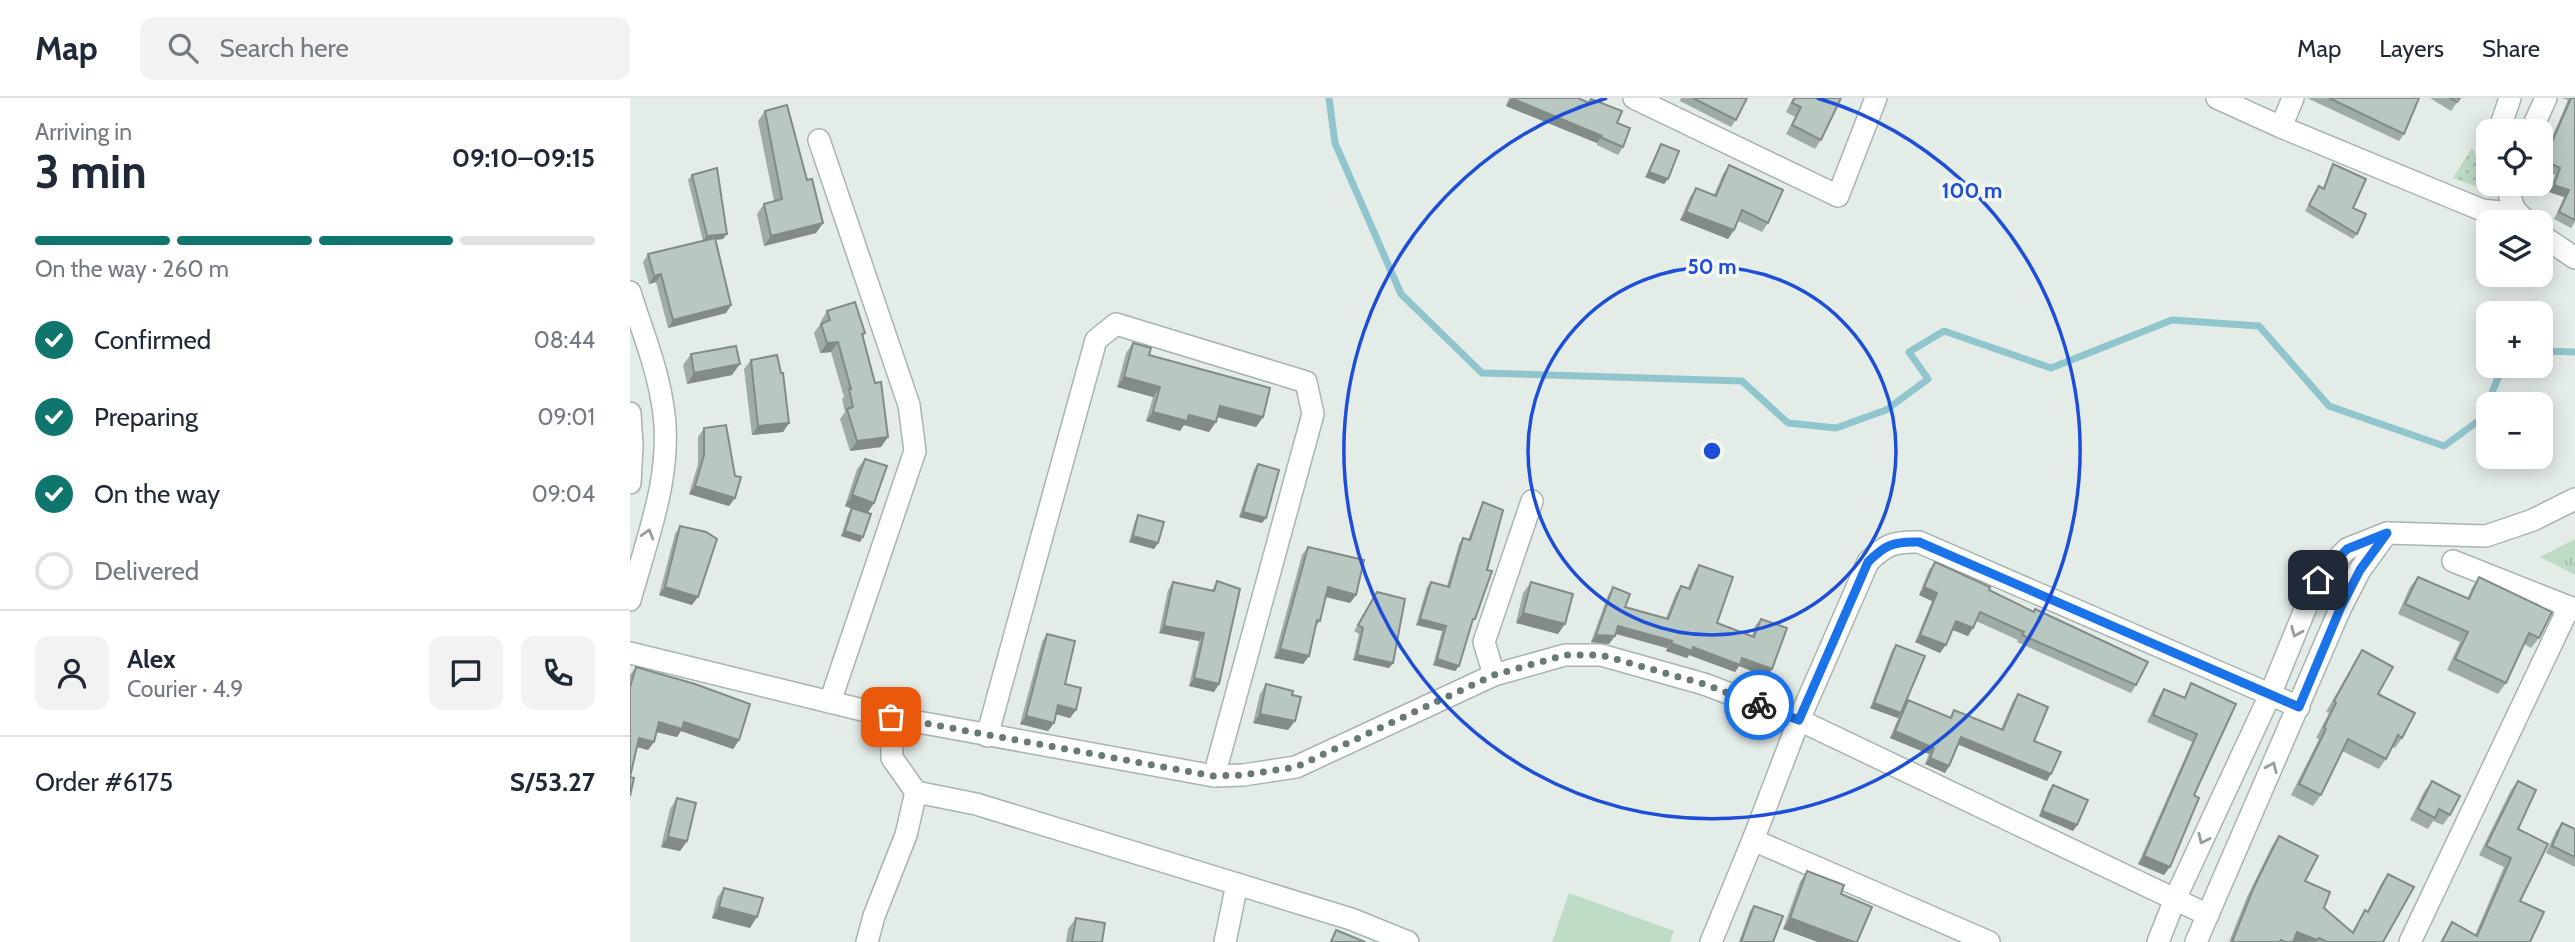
<!DOCTYPE html>
<meta charset="utf-8">
<style>
body{margin:0;font-family:Cabin,sans-serif;background:#f2f2f3;color:#1f2937;height:100vh;display:flex;flex-direction:column;font-size:26px;white-space:nowrap}
*{box-sizing:border-box;margin:0}
p{font-size:23px;color:#747a83}
.icon{flex:none;width:38px;height:38px;fill:none;stroke:currentColor;stroke-width:2;stroke-linecap:round;stroke-linejoin:round}
.map{position:relative;flex:1;overflow:hidden}
.details{display:flex;flex-direction:column;background:#fff;width:630px}
.details>*{flex:none}
.buttons{position:absolute;left:1846px;top:21px;display:grid;gap:14px}
.buttons a{display:grid;place-items:center;width:77px;height:77px;border-radius:14px;background:#fff;box-shadow:0 4px 18px #0003;font-size:35px}
.pin{position:absolute;display:grid;place-items:center;width:60px;height:60px;color:#fff;margin:-30px;border-radius:14px;box-shadow:0 4px 10px #0006}
.courier{position:absolute;display:grid;place-items:center;width:70px;height:70px;margin:-35px;border:5px solid #1a73e8;border-radius:50%;background:#fff;color:#222;box-shadow:0 2px 9px #0007}
.headline em{font-style:normal;font-weight:700}
.headline div{display:flex;flex-direction:column-reverse}
.headline{display:flex;align-items:center;justify-content:space-between;height:119px;padding:0 35px}
h1{font-size:46px;font-weight:700;line-height:52px}
.bar{display:grid;grid-template-columns:repeat(4,1fr);gap:10px 7px;align-content:center;height:84px;padding:0 35px}
.bar i{height:9px;border-radius:5px;background:#e0e1e3}
.bar .active{background:#0f766e}
.bar p{grid-column:span 4}
.line{display:flex;align-items:center;gap:18px;padding:0 35px;border-top:2px solid #e0e1e3}
.line div{flex:1}
.round{display:grid;place-items:center;flex:none;width:74px;height:74px;border-radius:14px;background:#f2f2f3}
ol{padding:0 35px;list-style:none}
li{display:flex;align-items:center;gap:21px;height:77px}
li p{margin-inline-start:auto}
li .icon{padding:7px;border-radius:50%;background:#0f766e;color:#fff;stroke-width:4}
li:last-child{color:#747a83}
li i{width:38px;height:38px;border:4px solid #e0e1e3;border-radius:50%}
header{display:flex;align-items:center;gap:42px;box-sizing:border-box;height:98px;padding:0 35px;background:#fff;border-bottom:2px solid #e0e1e3}
header strong{font-size:33px}
nav{display:flex;gap:38px;margin-inline-start:auto;font-size:24px}
.search{width:490px;height:63px;background:#f2f2f3;display:flex;align-items:center;gap:18px;box-sizing:border-box;padding:0 24px;border-radius:14px;color:#747a83;font-size:26px}
main{display:flex;flex:1;min-height:0}
.map>svg:first-child{display:block}
</style>
<header>
<strong>Map</strong>
<div class="search"><svg class="icon" aria-label="search" viewBox="0 0 24 24"><circle cx="10" cy="10" r="6"/><path d="M15 15l6 6"/></svg>Search here</div>
<nav><a>Map</a><a>Layers</a><a>Share</a></nav>
</header>
<main>
<section class="details">
<div class="headline"><div><h1>3 min</h1><p>Arriving in</p></div><em>09:10–09:15</em></div>
<div class="bar"><i class="active"></i><i class="active"></i><i class="active"></i><i></i><p>On the way · 260 m</p></div>
<ol>
<li><svg class="icon" aria-label="check" viewBox="0 0 24 24"><path d="M5 12l5 5 9-10"/></svg>Confirmed<p>08:44</p></li>
<li><svg class="icon" aria-label="check" viewBox="0 0 24 24"><path d="M5 12l5 5 9-10"/></svg>Preparing<p>09:01</p></li>
<li><svg class="icon" aria-label="check" viewBox="0 0 24 24"><path d="M5 12l5 5 9-10"/></svg>On the way<p>09:04</p></li>
<li><i></i>Delivered</li>
</ol>
<div class="line" style="height:126px"><a class="round"><svg class="icon" aria-label="person" viewBox="0 0 24 24"><circle cx="12" cy="8" r="4"/><path d="M4 21q1-7 8-7t8 7"/></svg></a><div><b>Alex</b><p>Courier · 4.9</p></div><a class="round"><svg class="icon" aria-label="chat" viewBox="0 0 24 24"><path d="M4 5h16v11H9l-5 4z"/></svg></a><a class="round"><svg class="icon" aria-label="phone" viewBox="0 0 24 24"><path d="M5 4h4l2 5-3 2q2 4 5 5l2-3 5 2v4C11 20 4 13 5 4z"/></svg></a></div>
<div class="line" style="height:91px"><div>Order #6175</div><b>S/53.27</b></div>
</section>
<div class="map">
<svg width="1945" height="844" viewBox="0 0 1945 844">
<defs>
<pattern id="grass-dots" width="8" height="8" patternUnits="userSpaceOnUse" patternTransform="scale(1.75)"><rect width="8" height="8" fill="#bedbc5"/><path d="M2 2h.1M6 6h.1" fill="none" stroke="#a3bdaa" stroke-width="1.8" stroke-linecap="round"/></pattern>
<pattern id="park-tufts" width="24" height="20" patternUnits="userSpaceOnUse" patternTransform="scale(1.75)"><rect width="24" height="20" fill="#bedbc5"/><path d="M3 7l-1-3M5 7V3M7 7l1-3M15 17l-1-3M17 17v-4M19 17l1-3" fill="none" stroke="#a3bdaa"/></pattern>
</defs>
<rect width="100%" height="100%" fill="#e4ece8"/>
<polygon fill="url(#grass-dots)" points="1842,50 1858,80 1850,90 1823,80"/>
<polygon fill="url(#park-tufts)" points="1945,441 1945,477 1910,459"/>
<polygon fill="#bedbc5" points="939,795 1044,833 1040,844 922,844"/>
<g fill="none" stroke-linecap="round" stroke-linejoin="round">
<g stroke="#90c5cd" stroke-width="7">
<polyline points="699,0 705,45 771,196 852,275 1112,283 1158,325 1206,330 1256,312 1298,281 1279,254 1314,233 1421,270 1542,222 1629,228 1699,308 1814,348 1851,321 1873,268"/>
<polyline points="1911,253 1945,254"/>
</g>
<g stroke="#a7b4af" stroke-width="24">
<g id="minor">
<polyline points="1004,0 1208,98 1246,0"/>
<polyline points="1587,0 1651,29 1852,112 1871,114 1884,111"/>
<polyline points="1651,29 1663,0"/>
<polyline points="1869,33 1880,0"/>
<polyline points="1901,33 1916,0"/>
<polyline points="189,42 279,307 285,353 200,604"/>
<polyline points="1876,86 1884,111 1897,124"/>
<polyline points="1911,137 1945,160"/>
<path d="M0,194C11,230 26,266 32,303C45,371 18,437 0,502"/>
<polyline points="0,315 2,347 0,385"/>
<polyline points="1823,463 1939,509"/>
<polyline points="0,555 261,619 584,678 613,677 666,669 864,577 935,557 971,557 1074,586 1169,622 1578,817"/>
<polyline points="864,577 854,544 902,403"/>
<polyline points="261,619 262,660 286,694 346,706 721,821 778,844"/>
<polyline points="357,638 466,242 486,226 676,284 683,316 584,678"/>
<polyline points="1123,742 1359,844"/>
<polyline points="237,844 244,818 276,737 286,694"/>
<polyline points="595,844 607,786"/>
<path d="M1081,844L1123,742L1169,622L1238,464C1255,447 1264,443 1289,444L1669,609"/>
<polyline points="1528,844 1545,801 1640,597 1687,482 1717,451 1757,435 1856,438 1903,422 1945,401"/>
<polyline points="1566,844 1710,511 1730,472 1757,435"/>
<polyline points="1780,844 1939,509 1945,512"/>
</g>
</g>
<use href="#minor" stroke="#fff" stroke-width="21"/>
</g>
<g fill="#9faba6">
<polygon points="879,0 948,0 959,4 961,1 987,25 993,49 988,57 967,47 967,45 876,8"/>
<polygon points="1051,0 1117,0 1106,22 1101,29 1050,3"/>
<polygon points="1163,0 1211,0 1191,42 1185,51 1156,36 1165,19 1156,14"/>
<polygon points="1677,0 1789,0 1774,36 1769,43"/>
<polygon points="1800,0 1830,0 1821,13"/>
<polygon points="1932,0 1945,0 1945,124 1941,130 1924,121 1934,99 1919,94 1925,77 1911,70 1911,65 1938,2"/>
<polygon points="135,13 193,125 186,135 134,148 127,116 134,106 144,103 128,23"/>
<polygon points="1031,46 1038,81 1034,86 1015,79 1028,52"/>
<polygon points="1703,66 1723,110 1727,136 1723,141 1675,113 1689,88 1693,90 1700,71"/>
<polygon points="1099,67 1138,125 1132,134 1108,123 1104,132 1098,141 1050,122 1060,99 1066,90 1084,97 1093,76"/>
<polygon points="62,77 93,141 85,142 101,207 96,215 38,230 26,184 19,186 13,164 18,156 73,143 58,82"/>
<polygon points="197,213 235,235 233,239 258,339 251,349 220,353 210,321 215,314 212,301 214,299 201,254 190,255 184,235 191,225 191,223"/>
<polygon points="503,245 519,257 633,319 626,329 587,319 579,334 554,327 550,333 516,323 523,299 487,289 496,255"/>
<polygon points="61,256 102,277 57,286 53,267"/>
<polygon points="121,262 159,325 153,334 122,337 114,271"/>
<polygon points="74,330 99,408 59,396 68,366 68,339"/>
<polygon points="235,361 244,405 237,415 230,444 211,438 218,416 221,411 215,408 227,371"/>
<polygon points="628,366 632,425 609,419 624,371"/>
<polygon points="853,404 841,527 829,568 825,573 803,567 812,533 786,527 797,489 801,484 817,488 829,446 833,440 838,442 850,410"/>
<polygon points="508,417 528,445 524,451 499,444 505,423"/>
<polygon points="50,428 62,507 29,497 45,436"/>
<polygon points="678,449 726,497 720,505 696,499 690,523 685,529 679,558 673,566 644,560 672,457"/>
<polygon points="1305,464 1359,492 1506,587 1501,595 1387,544 1388,542 1346,523 1338,538 1322,532 1310,555 1285,544 1302,503 1289,497 1299,472"/>
<polygon points="1069,467 1087,525 1122,538 1125,528 1131,521 1142,571 1137,579 1109,568 1105,574 1059,557 1057,560 1036,553 1037,550 986,536 979,546 961,544 978,497 983,489 995,509 1036,520 1046,495 1051,488 1058,490 1064,474"/>
<polygon points="1788,479 1837,501 1842,490 1849,479 1909,540 1901,550 1894,546 1876,585 1868,596 1817,572 1830,544 1768,516 1780,489"/>
<polygon points="587,483 589,586 584,594 559,588 569,543 529,535 538,492 543,484 582,493"/>
<polygon points="901,484 928,536 886,525 893,495"/>
<polygon points="747,494 763,565 759,570 723,562 729,536 724,533"/>
<polygon points="417,536 435,586 446,612 440,620 425,616 424,625 418,633 390,626 412,544"/>
<polygon points="1266,547 1275,605 1319,620 1324,612 1371,631 1383,603 1388,596 1417,683 1328,646 1319,668 1315,675 1295,666 1299,656 1260,640 1269,618 1268,620 1240,610 1262,552"/>
<polygon points="1732,552 1748,596 1772,640 1765,650 1762,649 1756,661 1749,671 1712,653 1691,697 1683,708 1661,697 1689,641 1686,640 1699,615 1696,614 1725,563"/>
<polygon points="6,569 109,642 103,651 51,633 47,639 26,634 18,652 7,649 0,679 0,577"/>
<polygon points="1561,585 1606,606 1564,697 1534,777 1508,766 1562,644 1517,624 1529,598 1534,591 1554,599"/>
<polygon points="636,586 662,597 665,623 658,632 623,625 630,596"/>
<polygon points="1802,683 1820,717 1813,727 1803,723 1798,731 1780,722 1794,694"/>
<polygon points="1888,683 1890,803 1900,844 1810,844 1822,824 1845,837 1874,769 1849,757 1881,692"/>
<polygon points="1423,687 1447,727 1443,733 1409,718 1419,692"/>
<polygon points="47,700 57,743 50,753 31,749 40,711"/>
<polygon points="1932,725 1945,731 1945,769 1916,755 1926,733"/>
<polygon points="1649,738 1675,783 1694,810 1722,834 1735,812 1737,814 1751,786 1758,776 1753,844 1599,844 1617,799 1642,748"/>
<polygon points="1177,773 1211,796 1227,844 1188,844 1153,831 1170,784"/>
<polygon points="94,790 120,830 82,820 87,800"/>
<polygon points="1124,808 1143,844 1109,844 1120,813"/>
<polygon points="446,820 472,844 436,844 438,831"/>
</g>
<g fill="#828b87">
<polygon points="881,1 972,38 967,45 876,8"/>
<polygon points="1019,74 1038,81 1034,86 1015,79"/>
<polygon points="1924,87 1939,92 1934,99 1919,94"/>
<polygon points="1056,114 1104,132 1098,141 1050,122"/>
<polygon points="193,125 186,135 134,148 141,138"/>
<polygon points="97,136 93,141 73,143 77,138"/>
<polygon points="31,176 26,184 19,186 24,178"/>
<polygon points="101,207 96,215 38,230 43,222"/>
<polygon points="208,244 201,254 190,255 197,245"/>
<polygon points="110,266 102,277 57,286 64,275"/>
<polygon points="494,279 530,289 523,299 487,289"/>
<polygon points="590,308 633,319 626,329 583,318"/>
<polygon points="523,314 559,317 586,324 579,334 554,327 550,333 516,323"/>
<polygon points="159,325 153,334 122,337 128,328"/>
<polygon points="258,339 251,349 220,353 227,343"/>
<polygon points="65,388 105,400 99,408 59,396"/>
<polygon points="222,397 244,405 237,416 215,408"/>
<polygon points="613,414 636,420 632,425 609,419"/>
<polygon points="215,433 233,439 230,444 211,438"/>
<polygon points="503,438 528,445 524,451 499,444"/>
<polygon points="35,489 68,499 62,507 29,497"/>
<polygon points="698,489 726,497 720,505 692,498"/>
<polygon points="1294,489 1307,495 1302,503 1289,497"/>
<polygon points="893,515 935,526 928,536 886,525"/>
<polygon points="790,521 816,528 812,533 786,527"/>
<polygon points="1326,523 1343,530 1338,538 1321,531"/>
<polygon points="534,528 574,535 569,543 529,535"/>
<polygon points="988,528 1042,543 1037,550 983,535"/>
<polygon points="966,537 985,538 979,546 961,544"/>
<polygon points="1290,537 1316,547 1310,555 1285,544"/>
<polygon points="1041,545 1063,549 1112,560 1142,571 1137,579 1109,568 1105,574 1059,557 1057,560 1036,553"/>
<polygon points="650,551 679,558 673,566 644,560"/>
<polygon points="727,557 763,565 759,570 723,562"/>
<polygon points="807,561 829,568 825,573 803,567"/>
<polygon points="564,580 589,586 584,594 559,588"/>
<polygon points="1244,605 1271,615 1268,620 1240,610"/>
<polygon points="428,607 446,612 440,620 422,615"/>
<polygon points="630,616 665,623 658,632 623,625"/>
<polygon points="396,618 424,625 418,633 390,626"/>
<polygon points="29,624 54,624 109,642 103,651 51,633 47,639 23,633"/>
<polygon points="1265,633 1304,650 1299,656 1260,640"/>
<polygon points="1331,639 1421,676 1417,683 1327,646"/>
<polygon points="9,640 24,644 18,652 4,648"/>
<polygon points="1300,660 1319,668 1315,675 1295,666"/>
<polygon points="1412,713 1447,727 1443,733 1409,718"/>
<polygon points="38,739 57,743 50,753 31,749"/>
<polygon points="1514,758 1540,769 1534,777 1508,766"/>
<polygon points="89,809 127,819 120,830 82,820"/>
<polygon points="1160,820 1224,844 1188,844 1153,831"/>
<polygon points="1667,834 1687,842 1686,844 1662,844"/>
</g>
<g fill="#b9c7c1" stroke="#828b87" stroke-width="2">
<polygon points="881,0 948,0 959,5 961,1 992,13 987,25 1000,30 993,49 972,40 972,38"/>
<polygon points="1063,0 1117,0 1106,22"/>
<polygon points="1165,0 1211,0 1191,42 1162,27 1171,9 1162,5"/>
<polygon points="1699,0 1789,0 1774,36"/>
<polygon points="1820,0 1830,0 1827,4"/>
<polygon points="1941,0 1945,0 1945,122 1929,114 1939,92 1924,87 1930,70 1914,62"/>
<polygon points="157,7 177,82 182,81 193,125 141,138 134,106 152,101 135,13"/>
<polygon points="1031,46 1049,53 1038,81 1019,74"/>
<polygon points="1703,66 1736,81 1723,110 1736,116 1727,136 1679,107 1689,88 1694,91"/>
<polygon points="1099,67 1153,92 1138,125 1112,112 1104,132 1056,114 1066,90 1086,98"/>
<polygon points="87,70 97,136 77,138 62,77"/>
<polygon points="85,140 101,207 43,222 31,176 24,178 18,156"/>
<polygon points="225,204 235,235 232,236 245,285 251,284 258,339 227,343 217,311 223,309 219,291 221,291 208,244 197,245 191,226 200,222 197,213"/>
<polygon points="503,245 521,250 519,257 640,290 633,319 590,308 586,324 559,317 557,323 523,314 530,289 494,279"/>
<polygon points="106,248 110,266 64,275 61,256"/>
<polygon points="147,257 151,275 153,275 159,325 128,328 121,262"/>
<polygon points="96,327 105,378 111,379 105,400 65,388 74,357 74,330"/>
<polygon points="235,361 257,368 244,405 222,397"/>
<polygon points="628,366 649,372 636,420 613,414"/>
<polygon points="853,404 873,412 857,472 862,473 845,521 843,521 829,568 807,561 816,528 790,521 801,484 819,489 833,440 840,442"/>
<polygon points="222,410 241,416 233,439 215,433"/>
<polygon points="508,417 534,424 528,445 503,438"/>
<polygon points="50,428 76,434 87,441 68,499 35,489"/>
<polygon points="678,449 734,462 726,497 698,489 690,523 687,522 679,558 650,551"/>
<polygon points="1305,464 1360,489 1359,492 1404,514 1405,511 1518,564 1506,587 1392,537 1394,534 1350,514 1343,530 1326,523 1316,547 1290,537 1307,495 1294,489"/>
<polygon points="1069,467 1103,479 1087,525 1124,539 1131,521 1157,530 1142,571 1112,560 1110,567 1063,549 1062,553 1041,545 1042,543 988,528 985,538 966,537 983,489 1000,496 995,509 1038,521 1051,488 1060,491"/>
<polygon points="1788,479 1839,501 1849,479 1922,514 1909,540 1899,535 1876,585 1825,561 1838,534 1775,506"/>
<polygon points="587,483 610,491 589,586 564,580 574,535 534,528 543,484 584,493"/>
<polygon points="901,484 943,496 935,526 893,515"/>
<polygon points="747,494 775,501 763,565 727,557 733,530 728,527"/>
<polygon points="417,536 445,543 435,586 451,590 446,612 428,607 424,625 396,618"/>
<polygon points="1266,547 1295,558 1271,615 1244,605"/>
<polygon points="1732,552 1763,569 1748,596 1785,615 1772,640 1768,637 1756,661 1718,641 1691,697 1669,686 1696,631 1694,629 1706,605 1704,603"/>
<polygon points="6,569 65,586 120,606 109,642 54,624 52,631 29,624 24,644 9,640 0,679 0,589"/>
<polygon points="1561,585 1606,606 1564,697 1569,700 1540,769 1514,758 1567,636 1523,617 1534,591 1555,600"/>
<polygon points="636,586 663,593 662,597 671,599 665,623 630,616"/>
<polygon points="1388,596 1418,609 1404,643 1431,654 1421,676 1331,639 1319,668 1300,660 1304,650 1265,633 1278,602 1321,620 1324,612 1373,632"/>
<polygon points="0,679 4,680 0,698"/>
<polygon points="1802,683 1830,698 1820,717 1809,711 1805,720 1788,711"/>
<polygon points="1888,683 1906,692 1888,731 1918,746 1890,803 1914,814 1900,844 1812,844 1822,824 1847,838 1881,760 1856,748"/>
<polygon points="1423,687 1458,702 1447,727 1412,713"/>
<polygon points="47,700 66,705 57,743 38,739"/>
<polygon points="1932,725 1945,731 1945,759 1922,748"/>
<polygon points="1649,738 1688,758 1675,783 1700,794 1694,810 1723,835 1735,812 1738,814 1758,776 1784,789 1753,844 1697,844 1689,840 1687,842 1667,834 1663,844 1655,844 1651,842 1650,844 1602,844 1624,789"/>
<polygon points="1177,773 1214,787 1211,796 1242,809 1227,844 1224,844 1160,820"/>
<polygon points="94,790 133,800 127,819 89,809"/>
<polygon points="1124,808 1153,818 1143,844 1111,844"/>
<polygon points="446,820 475,825 472,844 442,844"/>
<polygon points="706,832 735,844 701,844"/>
</g>
<defs><path id="oneway-chevron" d="M-2-3.5L2.5 0L-2 3.5" fill="none" stroke-width="1.6" stroke-linecap="round" stroke-linejoin="round" transform="scale(1.75)"/></defs>
<g stroke="#929e9a">
<use href="#oneway-chevron" transform="translate(18 436) rotate(-74)"/>
<use href="#oneway-chevron" transform="translate(1666 534) rotate(113)"/>
<use href="#oneway-chevron" transform="translate(1642 669) rotate(-66)"/>
<use href="#oneway-chevron" transform="translate(1573 741) rotate(115)"/>
</g>
<g fill="none" stroke-linecap="round" stroke-linejoin="round">
<polyline stroke="#677a74" stroke-width="7" stroke-dasharray="0 12.6" points="261,619 583,678 613,677 666,669 864,577 935,557 971,557 1074,586 1129,607"/>
<path stroke="#1a73e8" stroke-width="9" d="M1129,607L1169,622L1238,464C1255,447 1264,443 1289,444L1669,609L1710,511L1730,472L1757,435L1717,451L1688,482"/>
</g>
<g fill="none" stroke="#1d4ed8" stroke-width="3.5">
<circle cx="1082" cy="353" r="184"/>
<path d="M1187 0A368 368 0 1 1 977 0"/>
</g>
<circle cx="1082" cy="353" r="10" fill="#1d4ed8" stroke="#f4f9f6" stroke-width="3.5"/>
<g font-size="21" text-anchor="middle" font-weight="bold" fill="#1d4ed8" stroke="#f4f9f6" stroke-width="7" stroke-linejoin="round" paint-order="stroke">
<text x="1342" y="100">100 m</text>
<text x="1082" y="176">50 m</text>
</g>
</svg>
<div class="buttons">
<a><svg class="icon" aria-label="locate" viewBox="0 0 24 24"><circle cx="12" cy="12" r="6"/><path d="M12 2v4M12 18v4M2 12h4M18 12h4"/></svg></a>
<a><svg class="icon" aria-label="layers" viewBox="0 0 24 24"><path d="M12 4l9 5-9 5-9-5zM3 14l9 5 9-5"/></svg></a>
<a>+</a>
<a>−</a>
</div>
<div class="pin" style="left:261px;top:619px;background:#ea580c"><svg class="icon" aria-label="bag" viewBox="0 0 24 24"><path d="M5 8h14l-1 12H6zM9 8a3 3 0 0 1 6 0"/></svg></div>
<div class="pin" style="left:1688px;top:482px;background:#1f2937"><svg class="icon" aria-label="home" viewBox="0 0 24 24"><path d="M3 11l9-7 9 7M6 9v11h12V9"/></svg></div>
<div class="courier" style="left:1129px;top:607px"><svg class="icon" aria-label="bike" viewBox="0 0 24 24"><circle cx="6" cy="16" r="4"/><circle cx="18" cy="16" r="4"/><path d="M6 16l4-8h5l3 8M10 8l3 8H6M13 5h3"/></svg></div>
</div>
</main>
